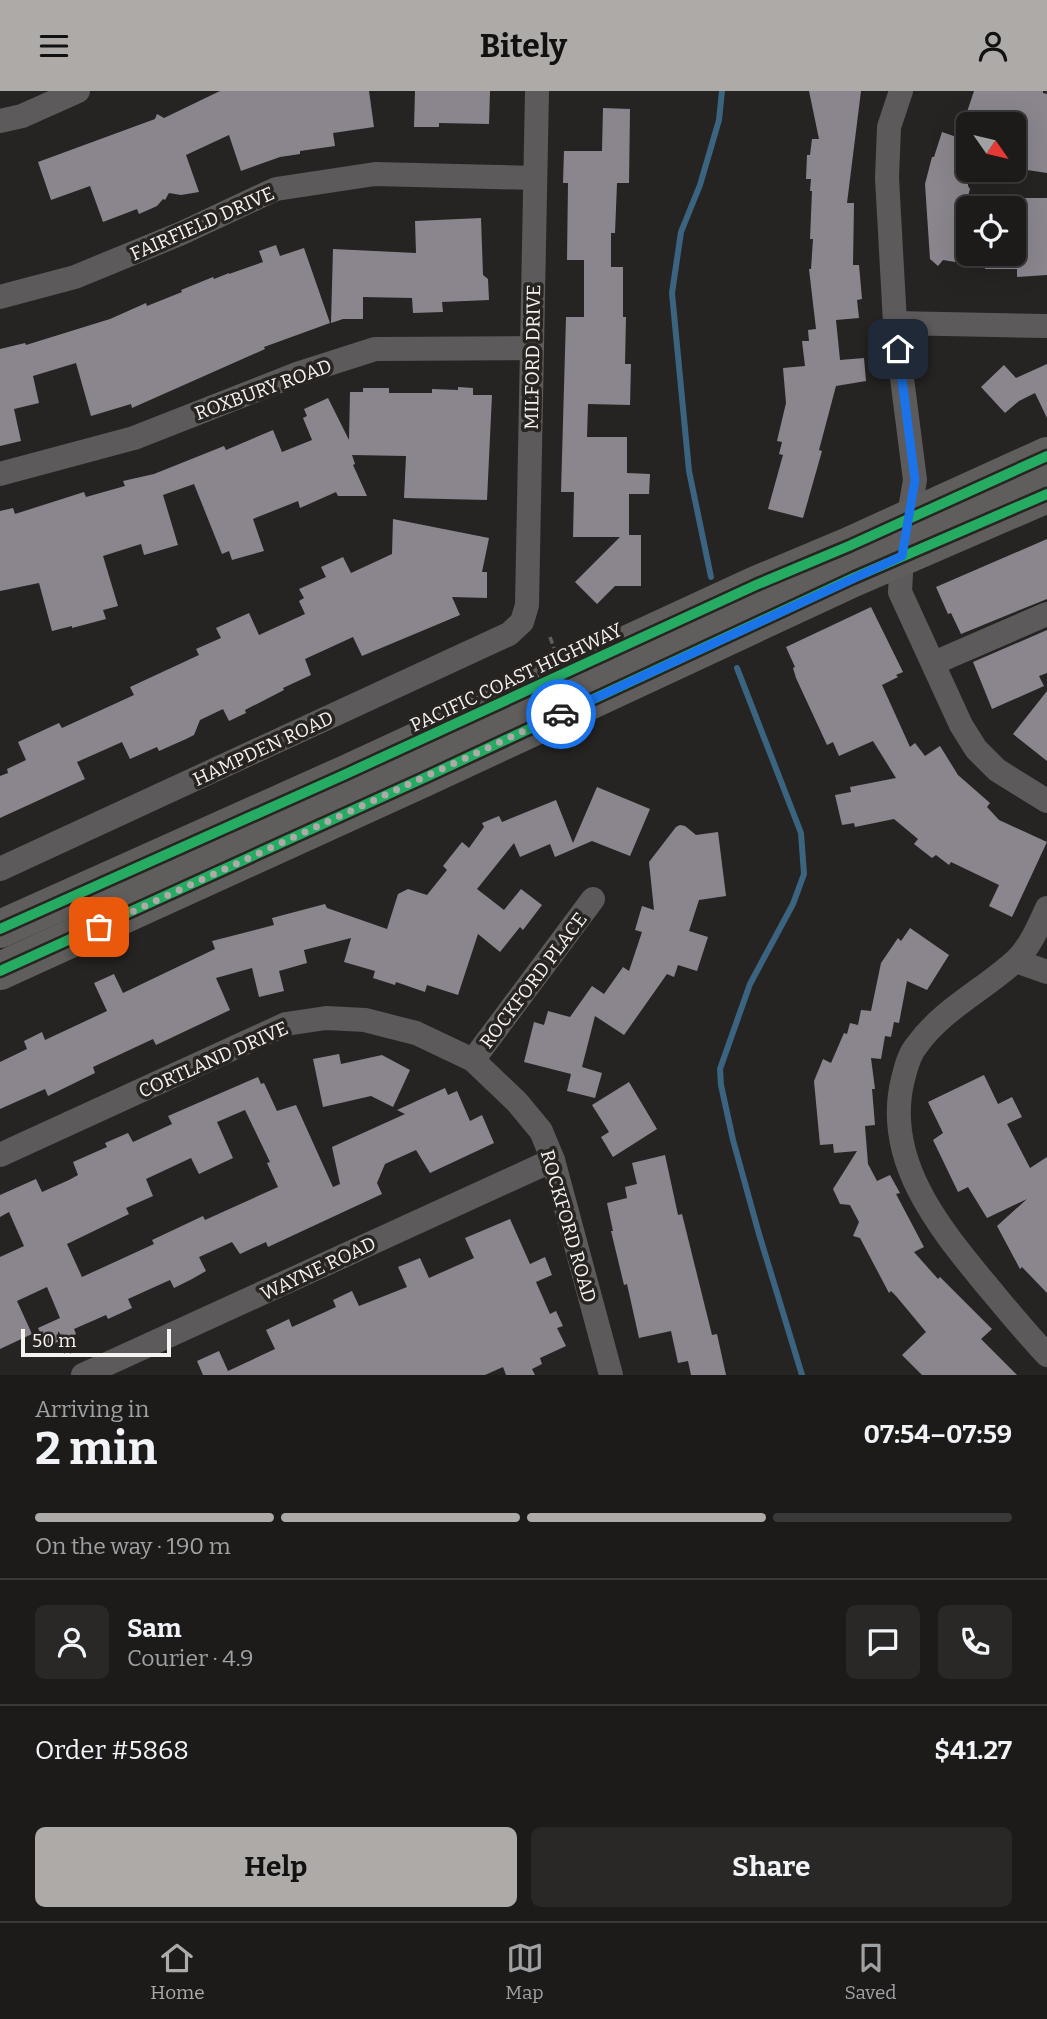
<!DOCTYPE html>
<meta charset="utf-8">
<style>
body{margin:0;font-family:Bitter,serif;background:#292827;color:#f1f3f6;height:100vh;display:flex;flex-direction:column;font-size:26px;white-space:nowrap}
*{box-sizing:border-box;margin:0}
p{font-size:23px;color:#a0a1a2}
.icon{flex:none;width:38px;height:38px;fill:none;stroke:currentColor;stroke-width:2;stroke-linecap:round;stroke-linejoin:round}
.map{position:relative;height:1284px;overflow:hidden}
.side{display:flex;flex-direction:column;background:#1c1b1a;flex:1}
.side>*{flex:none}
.needle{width:46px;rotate:124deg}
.controls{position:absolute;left:956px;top:21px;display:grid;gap:14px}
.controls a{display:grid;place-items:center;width:70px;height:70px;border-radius:10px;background:#1c1b1a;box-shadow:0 7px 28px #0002,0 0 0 2px #3a3939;font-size:35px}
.scale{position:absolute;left:21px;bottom:18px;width:150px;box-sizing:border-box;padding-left:7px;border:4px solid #f5f2f0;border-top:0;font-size:19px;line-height:24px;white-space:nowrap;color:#f5f2f0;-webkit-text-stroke:5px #272421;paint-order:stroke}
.pin{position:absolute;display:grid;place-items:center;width:60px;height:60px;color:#fff;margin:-30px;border-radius:14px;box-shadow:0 4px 10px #0006}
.courier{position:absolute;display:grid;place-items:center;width:70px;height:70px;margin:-35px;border:5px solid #1a73e8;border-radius:50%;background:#fff;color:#222;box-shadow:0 2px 9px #0007}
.overview em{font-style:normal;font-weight:700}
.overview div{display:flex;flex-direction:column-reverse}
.overview{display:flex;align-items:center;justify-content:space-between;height:119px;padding:0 35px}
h1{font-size:46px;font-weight:700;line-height:52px}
.bar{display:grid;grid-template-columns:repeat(4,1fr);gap:10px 7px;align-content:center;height:84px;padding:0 35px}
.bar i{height:9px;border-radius:5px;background:#3a3939}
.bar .current{background:#adaaa8}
.bar p{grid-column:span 4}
.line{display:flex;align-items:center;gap:18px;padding:0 35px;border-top:2px solid #3a3939}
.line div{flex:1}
.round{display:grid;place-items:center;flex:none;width:74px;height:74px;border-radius:10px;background:#292827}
.action{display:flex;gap:14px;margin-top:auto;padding:14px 35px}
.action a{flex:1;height:80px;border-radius:10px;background:#adaaa8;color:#111;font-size:28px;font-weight:700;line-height:80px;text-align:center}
.action a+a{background:#292827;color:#f1f3f6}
header{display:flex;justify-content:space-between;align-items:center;height:91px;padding:0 35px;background:#adaaa8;color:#111;font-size:32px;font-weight:700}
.tabs{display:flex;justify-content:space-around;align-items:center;height:98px;border-top:2px solid #3a3939;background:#1c1b1a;font-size:19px;color:#a0a1a2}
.tabs a{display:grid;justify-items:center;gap:4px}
.tabs .current{color:#adaaa8}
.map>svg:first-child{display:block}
</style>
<header><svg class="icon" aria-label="menu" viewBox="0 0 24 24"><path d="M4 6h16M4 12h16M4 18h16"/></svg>Bitely<svg class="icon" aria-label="person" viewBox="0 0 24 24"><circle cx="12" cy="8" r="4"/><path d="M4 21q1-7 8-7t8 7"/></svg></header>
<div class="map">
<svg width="1047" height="1284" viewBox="0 0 1047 1284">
<rect width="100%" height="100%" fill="#262422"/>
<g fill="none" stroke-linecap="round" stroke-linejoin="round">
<g stroke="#3a6480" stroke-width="6">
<polyline points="711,486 689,380 672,202 681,141 700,94 719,29 722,0"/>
<polyline points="737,577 801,742 804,783 793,813 750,893 720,978 721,994 733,1049 759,1143 802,1284"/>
</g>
</g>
<g fill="#8b868e" fill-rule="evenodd">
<polygon points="220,0 369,0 374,36 333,42 335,55 300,60 300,63 280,66 241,80 229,44 186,64 199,101 181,104 169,102 165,109 163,108 157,115 139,123 137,118 103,131 90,95 51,109 38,71 155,28 157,23 164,27"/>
<polygon points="415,0 490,0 489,33 439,32 439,36 414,36"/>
<polygon points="809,0 861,0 847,112 854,112 853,174 859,174 862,208 857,209 859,227 836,229 840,269 864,267 866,290 836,295 819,359 822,360 803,427 768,418 783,364 779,363 782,351 777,350 786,312 783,277 805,275 802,250 809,250 808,239 816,238 809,178 811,178 813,148 810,148 812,100 810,100 811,88 806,88 807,64 810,64 812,48 819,48"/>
<polygon points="974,0 1043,0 1043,2 1047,3 1047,82 1015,77 1021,33 963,33"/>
<polygon points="603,17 630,18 629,92 617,92 615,142 611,142 611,176 623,176 623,226 626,226 625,273 631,273 630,314 588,313 587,346 627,346 627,382 650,383 649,403 629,403 629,444 641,444 641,495 615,495 597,513 575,491 620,446 573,446 574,401 561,401 566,226 584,226 584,169 567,169 568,92 563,92 564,60 602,60"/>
<polygon points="942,41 968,50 968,95 970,98 967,108 954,116 957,148 968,149 968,173 943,169 938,175 930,168 925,93 932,66 934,66"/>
<polygon points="1017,107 1047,107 1047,184 1017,186 1017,178 985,178 985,163 1013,163 1013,130 1017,129"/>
<polygon points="481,127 483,184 488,188 489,209 442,211 443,221 413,222 412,207 363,206 363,228 343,228 331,232 333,158 416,162 415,130"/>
<polygon points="276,154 280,165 304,157 330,232 264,256 265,258 132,317 131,313 91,325 76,272 33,285 39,312 14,318 21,350 0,355 0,258 25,252 26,254 110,228 146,212 147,215 182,201 181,199 213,186 214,188 229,182 229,183 263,171 259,160"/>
<polygon points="1047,273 1047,327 1035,302 1019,310 1005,322 981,296 1004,274 1016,287"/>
<polygon points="458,296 473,297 473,304 492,304 487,409 404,407 406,365 352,364 355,373 353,374 367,405 338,405 336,401 300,417 298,410 253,428 264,460 232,469 229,460 222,463 194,393 163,404 178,454 144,464 141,453 103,465 118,515 103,519 106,528 72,537 72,535 52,540 39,492 0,500 0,420 13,417 15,423 84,401 86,406 125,395 123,390 154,383 224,355 226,359 273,339 282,361 312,349 303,327 307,325 304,318 328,307 349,349 350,301 363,301 363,297 389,297 389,302 432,302 432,298 458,299"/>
<polygon points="393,428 489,447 482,481 487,481 487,507 452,506 460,524 362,565 353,546 305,568 311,584 283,597 284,599 245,619 246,622 229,630 223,618 200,629 194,644 186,648 159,660 157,656 130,668 122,651 77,671 85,688 0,727 0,685 8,682 7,678 26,669 18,651 59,632 62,637 134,604 130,596 199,564 196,558 221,547 216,537 249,522 259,544 305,523 299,510 304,507 299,498 326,486 321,476 343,466 351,482 392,463"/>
<polygon points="1047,448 1047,508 961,543 951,522 948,523 936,496"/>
<polygon points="871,516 903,581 896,584 898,586 882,594 910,656 915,652 925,665 940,655 958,684 990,712 987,716 999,729 1047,751 1012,826 989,815 999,794 951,771 949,774 936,764 932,767 914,753 918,748 894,728 855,736 854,732 842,734 835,704 851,701 850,696 896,687 873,650 839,665 833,651 827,654 796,587 793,577 795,576 786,556"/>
<polygon points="1047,539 1047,582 1039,585 1044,595 992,618 973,571"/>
<polygon points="1047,600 1047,670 1013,643"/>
<polygon points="597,696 650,718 630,765 592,750 555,766 550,753 520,766 514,752 477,798 504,819 521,798 542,814 523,839 520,836 500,861 478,843 458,904 427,894 425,901 396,891 395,894 373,887 375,880 344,871 351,847 304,859 307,872 279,880 284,900 259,906 252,877 216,887 230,919 156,954 153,948 93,976 95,982 48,1005 45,998 0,1018 0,971 27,958 24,950 42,941 45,949 107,920 94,892 114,883 123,902 215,858 212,850 274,834 272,827 325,813 327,817 387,838 398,803 408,798 427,804 447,779 443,775 462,751 469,757 484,736 482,732 499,725 502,731 556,709 573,752"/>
<polygon points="680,734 685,735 696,744 718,741 726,805 699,809 689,840 708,846 697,880 678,874 674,886 667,883 624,944 595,925 582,976 602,982 595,1007 567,1000 571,983 524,971 534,931 544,934 548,920 570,926 592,895 604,903 623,876 629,880 642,841 635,839 642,815 654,819 649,771 676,736"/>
<polygon points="910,837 949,864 927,899 907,890 899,932 894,931 891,946 885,945 881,968 871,967 875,998 872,998 875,1034 865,1035 868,1073 877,1090 890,1084 900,1102 896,1103 924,1156 914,1161 938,1188 940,1186 992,1238 981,1248 1017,1284 922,1284 902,1264 926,1241 896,1205 891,1200 889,1202 860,1147 853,1145 859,1131 850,1114 840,1113 833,1098 857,1060 834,1062 833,1053 820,1054 814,990 823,968 831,972 844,942 847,943 850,932 858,934 861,919 871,920 881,872 898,847 901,850"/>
<polygon points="339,963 341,973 382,964 410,979 393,1016 371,1005 323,1016 313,968"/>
<polygon points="984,984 998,1013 1012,1006 1022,1026 1007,1033 1030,1077 1047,1066 1047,1202 1022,1176 1020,1178 997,1135 1027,1108 987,1127 968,1096 958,1101 933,1049 943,1042 928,1011"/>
<path d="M258,986L261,993L264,992L277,1020L296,1014L333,1096L340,1093L332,1056L405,1023L397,1019L445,997L448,1004L457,1000L470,1030L482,1024L494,1052L430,1082L416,1059L385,1073L377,1092L382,1103L268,1156L266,1151L240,1163L232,1151L199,1166L206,1180L192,1188L174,1197L170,1189L128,1208L132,1217L108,1228L106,1224L74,1238L76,1243L47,1256L38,1237L60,1227L47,1196L17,1210L32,1243L0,1258V1166L24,1155L9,1121L0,1126V1104L36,1088L42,1101L69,1089L78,1084L73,1071L107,1056L105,1052L128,1042L133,1051L172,1033L168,1025ZM245,1019L270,1071L267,1072L278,1096L205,1129L203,1125L152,1149L154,1153L82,1186L67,1153L129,1123L126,1117L153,1105L146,1088L191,1067L199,1083L233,1067L217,1031Z"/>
<polygon points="629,991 657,1038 613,1066 601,1046 609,1041 592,1014"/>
<polygon points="665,1064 678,1124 682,1123 712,1244 717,1243 726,1284 691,1284 688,1270 678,1272 671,1240 639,1247 627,1193 624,1194 611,1140 613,1140 607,1112 627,1107 625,1096 637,1093 632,1072"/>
<polygon points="510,1128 530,1173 545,1166 552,1184 536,1191 550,1223 556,1220 563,1235 557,1237 566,1255 540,1267 542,1273 532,1278 535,1284 506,1284 503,1276 485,1284 203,1284 197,1270 219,1260 228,1280 275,1258 266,1239 289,1228 292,1236 336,1216 333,1209 352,1200 359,1215 407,1196 398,1176 420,1167 429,1187 474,1167 465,1147"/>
</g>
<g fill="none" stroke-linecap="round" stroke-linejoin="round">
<polyline stroke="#605f5e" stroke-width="3.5" stroke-dasharray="7 3.5" stroke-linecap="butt" points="550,546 554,557"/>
<g stroke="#5c5a5a" stroke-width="24">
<polyline points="901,0 889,36 887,87 895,232 915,389 902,465 900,501 961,634 976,658 997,679 1047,710"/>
<polyline points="0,30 22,25 78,0"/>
<polyline points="0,206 75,186 182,142 276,98 375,83 535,87"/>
<polyline points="895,232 1047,235"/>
<polyline points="0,383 134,347 297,283 375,258 532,257"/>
<polyline points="934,572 1047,523"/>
<polyline points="0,778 509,543 522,531 527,514 537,0"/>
<path d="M1047,817C1039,835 1029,858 1014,871C983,899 942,919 917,954C909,963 906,976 903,988C883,1067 937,1134 984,1191C1005,1216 1025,1241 1047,1264"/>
<polyline points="1016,870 1047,881"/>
<polyline points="473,969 593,808"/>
<polyline points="0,1064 286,933 326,927 365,929 416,942 473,969 517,1011 541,1040 553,1069 611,1284"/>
<polyline points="83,1284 553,1069"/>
</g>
<g stroke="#605e5c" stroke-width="38">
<polyline points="0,838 346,683 756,494 849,455 1047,365"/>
<polyline points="0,880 426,686 853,487 1047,403"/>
</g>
<g stroke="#272421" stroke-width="15">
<g id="cycleway">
<polyline points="0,838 346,683 756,494 849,455 1047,365"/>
<polyline points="0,880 426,686 853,487 1047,403"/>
</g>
</g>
<use href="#cycleway" stroke="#26ab63" stroke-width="10"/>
</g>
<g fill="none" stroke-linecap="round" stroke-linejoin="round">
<polyline stroke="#adaaa8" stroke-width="7" stroke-dasharray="0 12.6" points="99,836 561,623"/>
<polyline stroke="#1a73e8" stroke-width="9" points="561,623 902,465 915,389 898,258"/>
</g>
<g text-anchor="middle" stroke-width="7" stroke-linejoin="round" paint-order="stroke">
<g font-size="19" fill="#f5f2f0" stroke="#272421">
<text transform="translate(202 132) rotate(-24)" y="7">FAIRFIELD DRIVE</text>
<text transform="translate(532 266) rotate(-89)" y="7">MILFORD DRIVE</text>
<text transform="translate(263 298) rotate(-20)" y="7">ROXBURY ROAD</text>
<text transform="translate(516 586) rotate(-25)" y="7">PACIFIC COAST HIGHWAY</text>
<text transform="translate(263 657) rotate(-25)" y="7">HAMPDEN ROAD</text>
<text transform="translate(533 889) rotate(-53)" y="7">ROCKFORD PLACE</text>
<text transform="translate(213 968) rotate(-24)" y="7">CORTLAND DRIVE</text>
<text transform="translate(569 1135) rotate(74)" y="7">ROCKFORD ROAD</text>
<text transform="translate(318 1177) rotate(-25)" y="7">WAYNE ROAD</text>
</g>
</g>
</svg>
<div class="controls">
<a><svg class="needle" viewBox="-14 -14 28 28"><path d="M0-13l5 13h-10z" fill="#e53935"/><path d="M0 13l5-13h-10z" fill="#a0a1a2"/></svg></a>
<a><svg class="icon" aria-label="locate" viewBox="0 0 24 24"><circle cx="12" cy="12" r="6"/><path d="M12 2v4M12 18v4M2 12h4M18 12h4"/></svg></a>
</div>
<div class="scale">50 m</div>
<div class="pin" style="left:99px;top:836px;background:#ea580c"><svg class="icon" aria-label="bag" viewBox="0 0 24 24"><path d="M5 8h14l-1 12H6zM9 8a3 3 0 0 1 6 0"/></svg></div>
<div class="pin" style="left:898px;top:258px;background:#1f2937"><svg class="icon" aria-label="home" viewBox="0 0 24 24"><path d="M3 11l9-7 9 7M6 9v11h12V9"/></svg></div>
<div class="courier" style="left:561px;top:623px"><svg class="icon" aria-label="car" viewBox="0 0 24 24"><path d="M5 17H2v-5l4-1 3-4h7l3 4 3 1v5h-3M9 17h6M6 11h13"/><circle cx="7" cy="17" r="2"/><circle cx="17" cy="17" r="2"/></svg></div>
</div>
<section class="side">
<div class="overview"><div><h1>2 min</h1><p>Arriving in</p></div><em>07:54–07:59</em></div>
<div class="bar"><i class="current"></i><i class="current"></i><i class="current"></i><i></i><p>On the way · 190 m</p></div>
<div class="line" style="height:126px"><a class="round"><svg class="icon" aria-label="person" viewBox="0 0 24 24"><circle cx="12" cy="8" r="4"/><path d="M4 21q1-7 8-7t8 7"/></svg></a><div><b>Sam</b><p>Courier · 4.9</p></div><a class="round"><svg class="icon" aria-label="chat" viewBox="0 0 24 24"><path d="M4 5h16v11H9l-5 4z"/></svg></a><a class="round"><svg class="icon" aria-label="phone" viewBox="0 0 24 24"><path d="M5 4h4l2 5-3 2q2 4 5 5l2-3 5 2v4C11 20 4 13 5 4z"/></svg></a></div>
<div class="line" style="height:91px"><div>Order #5868</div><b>$41.27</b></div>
<div class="action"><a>Help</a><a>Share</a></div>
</section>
<nav class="tabs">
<a class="current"><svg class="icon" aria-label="home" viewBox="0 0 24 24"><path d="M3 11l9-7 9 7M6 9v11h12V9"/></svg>Home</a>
<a><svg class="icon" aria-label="map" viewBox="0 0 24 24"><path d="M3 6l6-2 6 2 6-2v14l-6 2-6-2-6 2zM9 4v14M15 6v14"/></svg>Map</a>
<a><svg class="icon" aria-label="saved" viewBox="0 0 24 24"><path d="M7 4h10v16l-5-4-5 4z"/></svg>Saved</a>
</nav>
